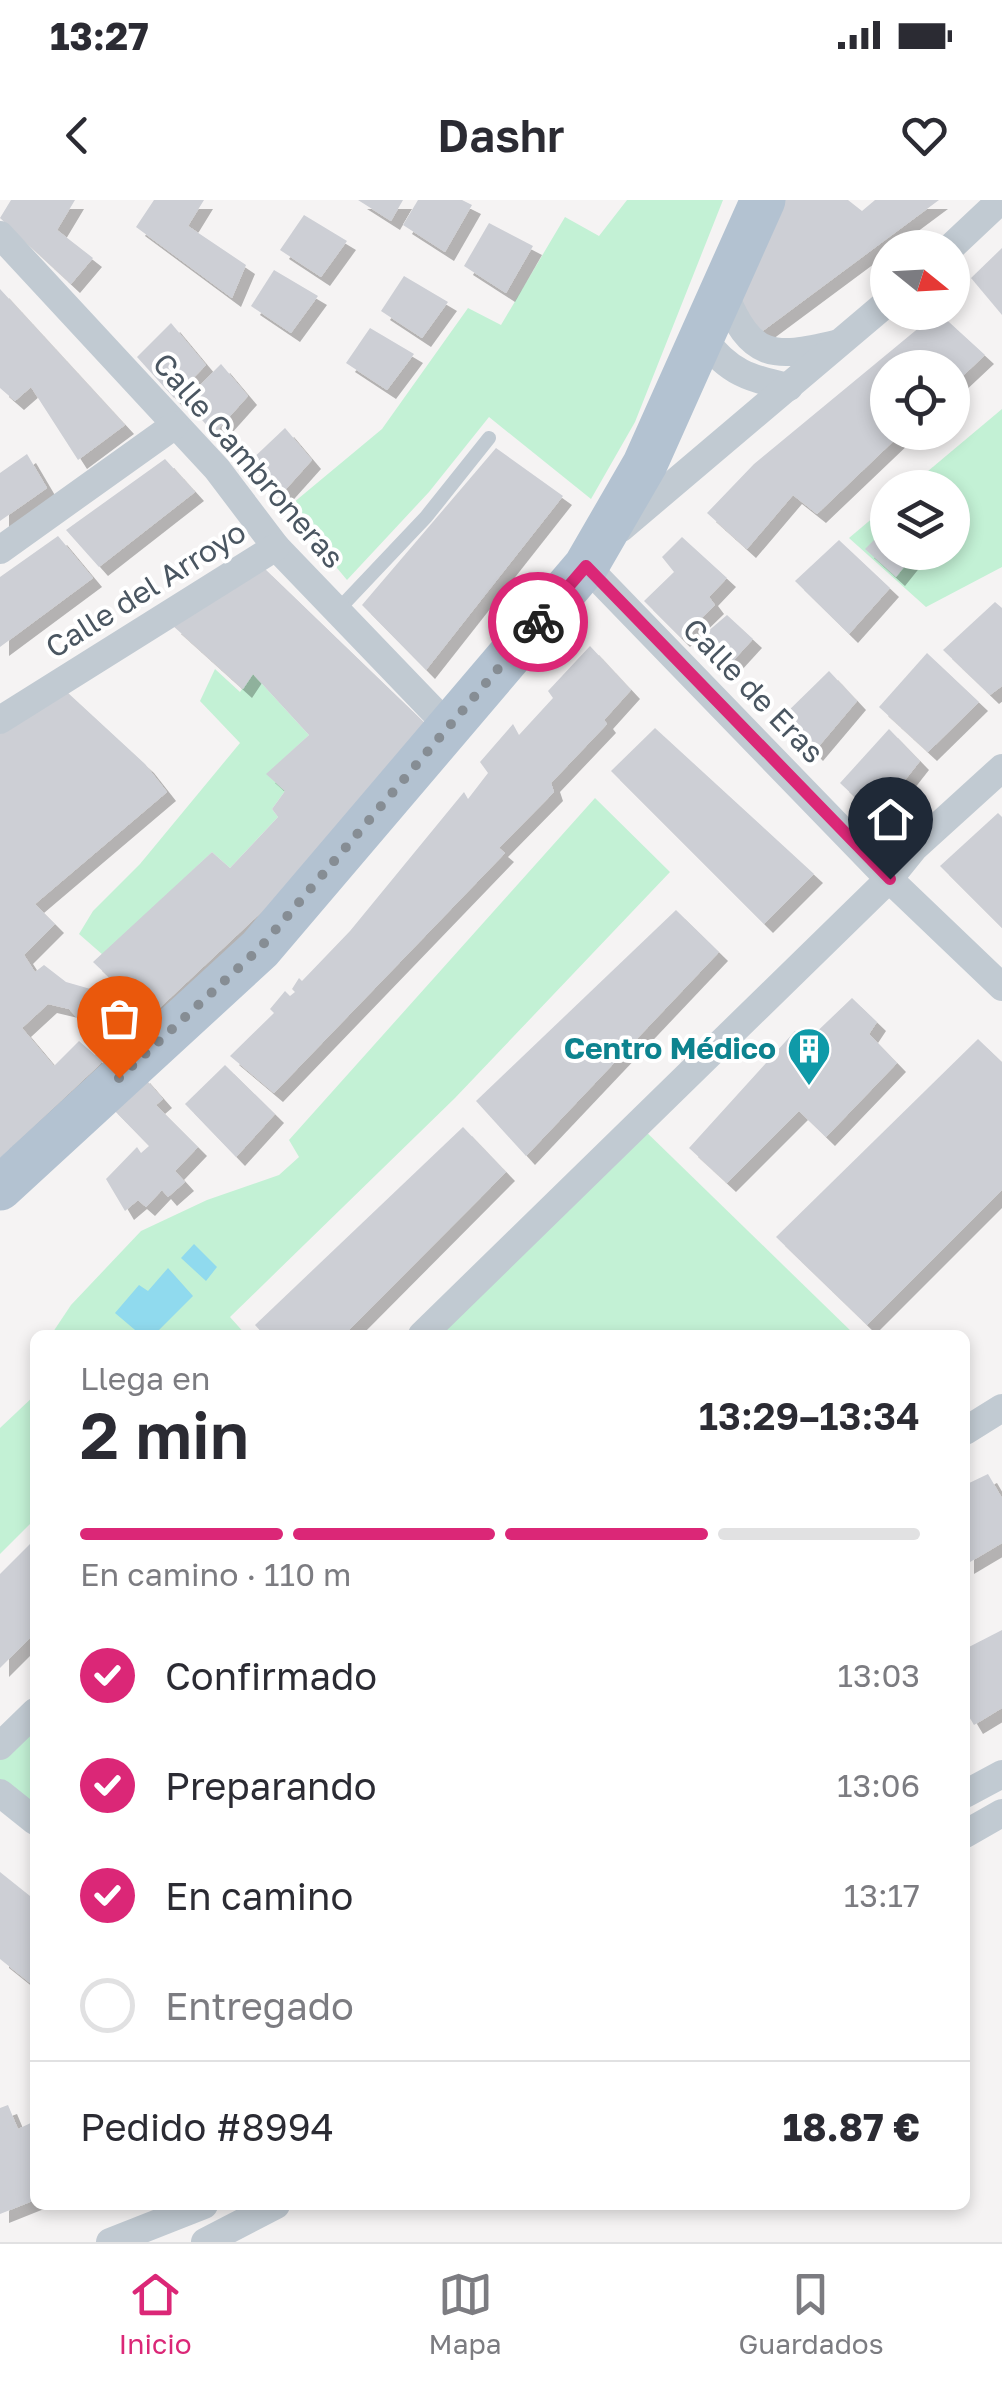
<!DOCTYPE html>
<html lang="es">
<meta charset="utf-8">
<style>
body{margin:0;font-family:"Golos Text",sans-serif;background:#f7f7f7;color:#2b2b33;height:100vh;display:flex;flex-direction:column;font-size:38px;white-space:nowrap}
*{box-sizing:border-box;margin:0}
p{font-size:32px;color:#7c7c81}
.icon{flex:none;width:55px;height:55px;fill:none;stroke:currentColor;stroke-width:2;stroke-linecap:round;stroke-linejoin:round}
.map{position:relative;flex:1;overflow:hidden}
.sheet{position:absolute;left:30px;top:1130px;width:940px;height:880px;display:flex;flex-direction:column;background:#fff;border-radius:15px;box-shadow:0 5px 15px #0003}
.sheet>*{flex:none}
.needle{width:65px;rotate:108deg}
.buttons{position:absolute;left:870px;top:30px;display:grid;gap:20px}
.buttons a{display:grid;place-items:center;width:100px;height:100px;border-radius:50%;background:#fff;box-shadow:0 5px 15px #0003;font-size:50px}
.pin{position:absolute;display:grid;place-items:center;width:85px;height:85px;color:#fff;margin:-102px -42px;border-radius:50% 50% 50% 0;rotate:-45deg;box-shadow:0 0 10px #0007}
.pin .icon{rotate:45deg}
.courier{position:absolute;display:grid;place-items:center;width:100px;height:100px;margin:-50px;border:8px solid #db2777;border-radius:50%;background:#fff;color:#222;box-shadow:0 2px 12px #0007}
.summary em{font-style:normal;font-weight:600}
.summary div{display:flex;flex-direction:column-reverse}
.summary{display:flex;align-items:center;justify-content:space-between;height:170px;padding:0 50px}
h1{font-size:65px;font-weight:600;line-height:75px}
.bar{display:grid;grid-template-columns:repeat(4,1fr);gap:15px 10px;align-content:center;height:120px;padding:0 50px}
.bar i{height:12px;border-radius:8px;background:#e1e1e2}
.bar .selected{background:#db2777}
.bar p{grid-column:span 4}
.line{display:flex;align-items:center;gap:25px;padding:0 50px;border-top:2px solid #e1e1e2}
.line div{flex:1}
ol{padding:0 50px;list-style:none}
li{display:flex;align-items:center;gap:30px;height:110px}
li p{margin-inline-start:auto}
li .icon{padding:10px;border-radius:50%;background:#db2777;color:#fff;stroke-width:4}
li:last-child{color:#7c7c81}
li i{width:55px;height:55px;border:5px solid #e1e1e2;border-radius:50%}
.status{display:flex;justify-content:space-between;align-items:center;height:70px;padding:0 50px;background:#fff;direction:ltr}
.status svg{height:28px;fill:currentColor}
header{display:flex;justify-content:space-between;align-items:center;height:130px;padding:0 50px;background:#fff;font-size:45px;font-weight:600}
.tabs{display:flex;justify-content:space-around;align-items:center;height:140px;border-top:2px solid #e1e1e2;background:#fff;font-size:28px;color:#7c7c81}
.tabs a{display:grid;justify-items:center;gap:5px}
.tabs .selected{color:#db2777}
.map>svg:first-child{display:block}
</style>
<div class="status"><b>13:27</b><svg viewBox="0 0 49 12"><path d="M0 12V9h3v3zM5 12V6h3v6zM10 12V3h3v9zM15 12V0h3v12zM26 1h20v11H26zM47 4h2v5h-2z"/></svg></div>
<header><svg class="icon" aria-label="back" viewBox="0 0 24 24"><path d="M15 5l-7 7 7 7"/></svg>Dashr<svg class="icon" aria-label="heart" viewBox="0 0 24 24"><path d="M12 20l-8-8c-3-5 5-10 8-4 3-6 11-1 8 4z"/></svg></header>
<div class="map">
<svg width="1002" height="2042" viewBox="0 0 1002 2042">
<defs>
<filter id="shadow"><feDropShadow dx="9" dy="9" stdDeviation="0" flood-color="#0004"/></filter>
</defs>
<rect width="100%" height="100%" fill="#f5f3f3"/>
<g fill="#c3f1d5">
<polygon points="627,0 723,0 635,222 591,299 489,217 429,292 347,380 287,308 382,229 468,108 501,125 565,17 599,36"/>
<polygon points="1002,209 1002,367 926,407 849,338 887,306 888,352 952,352 952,288 909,287"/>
<polygon points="215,469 240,492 253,474 309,535 267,574 285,591 272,609 278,617 230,668 212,652 103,755 79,734 93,711 140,664 240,543 200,501"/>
<polygon points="595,598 670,672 455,898 230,1117 246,1135 51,1135 71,1105 141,1031 207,1000 279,975 299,957 289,940"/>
<polygon points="638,924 855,1135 422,1135"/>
<polygon points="35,1195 35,1319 0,1354 0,1228"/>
<polygon points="35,1512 35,1621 0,1593 0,1546"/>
</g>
<g fill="#90daee">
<polygon points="194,1044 217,1067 206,1081 181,1058"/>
<polygon points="168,1068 193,1096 154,1135 141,1135 115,1113 139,1085 148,1091"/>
</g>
<g fill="#cdcfd5" fill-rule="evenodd" filter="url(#shadow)">
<polygon points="11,0 75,0 57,30 93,58 71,84 0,18"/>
<polygon points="154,0 204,0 188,26 246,65 232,98 136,27"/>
<polygon points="358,0 403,0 391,21"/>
<polygon points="418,0 462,0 472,5 445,52 403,25"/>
<polygon points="785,0 848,0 862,11 875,0 939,0 760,133 736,113"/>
<polygon points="304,15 347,41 321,77 280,50"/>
<polygon points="489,23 533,46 506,93 464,66"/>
<polygon points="1002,48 1002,115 971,78"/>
<polygon points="274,70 318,96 291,133 251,106"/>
<polygon points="404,76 448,102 422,138 381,111"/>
<polygon points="0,89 125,225 78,260 31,187 15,201 0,188"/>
<polygon points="938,112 985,155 952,186 952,168 888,168 888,232 903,232 817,314 793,295 747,349 707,313 754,264"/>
<polygon points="171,123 206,165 174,198 137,157"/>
<polygon points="370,128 414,154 387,190 346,163"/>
<polygon points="221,164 248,196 214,234 185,200"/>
<polygon points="285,228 312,260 278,298 248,263"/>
<polygon points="496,248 563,296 426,470 362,405"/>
<polygon points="27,254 47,288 0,321 0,273"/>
<polygon points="165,259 195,292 99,367 66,330"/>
<polygon points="888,326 888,352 916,352 896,377 865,349"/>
<polygon points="58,336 93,378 0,447 0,377"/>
<polygon points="682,337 727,378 709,397 715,405 681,438 644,401 674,372 662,357"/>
<polygon points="839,340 890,388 849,434 795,381"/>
<path d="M263,367L428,526L269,705L0,958V534L67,492L145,564L167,592L35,704L55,724L24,755L35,772L44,765L66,782L101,792L114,782L93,762L212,652L230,668L278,617L272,609L285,591L266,574L309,535L253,474L243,489L172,425ZM48,804L69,809L104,847L95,855L79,841L54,866L22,828Z"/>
<polygon points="995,402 1002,408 1002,486 990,495 943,450"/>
<polygon points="727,415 753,439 721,474 693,444"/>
<polygon points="590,446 631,490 604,520 607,524 551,583 554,592 499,648 505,653 274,893 230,856 274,813 270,809 285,791 290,796 295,792 292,789 299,778 302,781 350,731 464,592 468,599 488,573 480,562 513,524 519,535 553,498 548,491"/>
<polygon points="927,453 979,502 928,552 879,507"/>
<polygon points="829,471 857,501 814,552 781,518"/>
<polygon points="655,528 814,674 764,724 611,571"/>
<polygon points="889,529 920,561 876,617 840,583"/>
<polygon points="998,613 1002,617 1002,728 940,666"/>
<polygon points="676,710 719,752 526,956 476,901"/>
<polygon points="852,798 877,822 869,834 897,863 826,937 799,911 727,983 689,948 795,831 805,843"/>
<polygon points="978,839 1002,862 1002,990 867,1125 776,1037"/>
<polygon points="225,865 275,914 236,957 185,904"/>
<polygon points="141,874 163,899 156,905 198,947 175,971 185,982 168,997 162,990 146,1007 138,1000 125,1011 106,979 137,947 141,953 149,946 109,905"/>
<polygon points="463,927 506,972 344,1135 264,1135 255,1125"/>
<polygon points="988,1274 1002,1298 1002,1343 965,1365 965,1285"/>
<polygon points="35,1339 35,1433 0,1468 0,1374"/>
<polygon points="1002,1430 1002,1508 974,1525 965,1510 965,1449"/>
<polygon points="0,1672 35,1700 35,1787 0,1759"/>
<polygon points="8,1905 18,1929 35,1921 35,2000 0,2014 0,1908"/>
</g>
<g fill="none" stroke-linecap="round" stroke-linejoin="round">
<polyline stroke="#c1cad2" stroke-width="14" points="337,411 426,317 489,238"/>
<g stroke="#c1cad2" stroke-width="28">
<polyline points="0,35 217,269 276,347 449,527"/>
<polyline points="950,48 1001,0"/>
<path d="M724,93C751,159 772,159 836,144"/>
<path d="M704,139C728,172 750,179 789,187"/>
<polyline points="621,328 888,102"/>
<polyline points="0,350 175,225"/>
<polyline points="586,366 889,679 1002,787"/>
<polyline points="0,520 276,347"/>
<polyline points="422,1135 889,679 914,648 1002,568"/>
<polyline points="965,1231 1002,1208"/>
<polyline points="0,1546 35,1512"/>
<polyline points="0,1593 35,1621"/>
<polyline points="965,1594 1002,1574"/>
<polyline points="965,1634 1002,1613"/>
<polyline points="110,2042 204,2005"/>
<polyline points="205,2042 276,2005"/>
</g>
<polyline stroke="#b3c2d1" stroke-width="45" points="0,988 260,749 586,366 645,264 763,0"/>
</g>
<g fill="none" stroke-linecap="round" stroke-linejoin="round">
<polyline stroke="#868d94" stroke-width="10" stroke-dasharray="0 18" points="119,878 260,748 538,422"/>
<polyline stroke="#db2777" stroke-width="12" points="538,422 586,366 890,679"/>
</g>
<defs>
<g id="building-pin" transform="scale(2.25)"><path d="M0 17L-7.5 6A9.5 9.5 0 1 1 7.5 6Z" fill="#0f9aa8" stroke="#fff"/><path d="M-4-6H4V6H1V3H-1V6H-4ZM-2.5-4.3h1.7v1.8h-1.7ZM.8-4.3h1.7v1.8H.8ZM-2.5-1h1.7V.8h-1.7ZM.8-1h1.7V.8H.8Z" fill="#fff"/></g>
</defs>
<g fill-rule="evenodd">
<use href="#building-pin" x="809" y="849"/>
</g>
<g text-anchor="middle" stroke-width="8" stroke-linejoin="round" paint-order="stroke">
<g font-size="30" fill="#4a5661" stroke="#fff">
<text transform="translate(248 261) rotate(49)" y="10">Calle Cambroneras</text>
<text transform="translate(146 390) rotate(-32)" y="10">Calle del Arroyo</text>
<text transform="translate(753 491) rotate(46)" y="10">Calle de Eras</text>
</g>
<g font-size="30" font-weight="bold" fill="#0d838f" stroke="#fff" text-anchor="end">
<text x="776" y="859">Centro Médico</text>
</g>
</g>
</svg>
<div class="buttons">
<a><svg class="needle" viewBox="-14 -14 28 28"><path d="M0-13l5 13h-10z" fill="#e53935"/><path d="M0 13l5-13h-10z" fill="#7c7c81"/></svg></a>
<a><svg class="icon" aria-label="locate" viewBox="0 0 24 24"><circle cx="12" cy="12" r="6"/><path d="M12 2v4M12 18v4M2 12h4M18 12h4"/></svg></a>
<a><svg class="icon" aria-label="layers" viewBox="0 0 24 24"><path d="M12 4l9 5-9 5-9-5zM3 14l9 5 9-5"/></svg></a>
</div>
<div class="pin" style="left:119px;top:878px;background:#ea580c"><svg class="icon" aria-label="bag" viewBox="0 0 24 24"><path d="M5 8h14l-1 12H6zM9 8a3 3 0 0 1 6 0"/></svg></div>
<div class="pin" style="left:890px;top:679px;background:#1f2937"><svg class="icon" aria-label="home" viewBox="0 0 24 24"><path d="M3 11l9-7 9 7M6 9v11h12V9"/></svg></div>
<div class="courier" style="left:538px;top:422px"><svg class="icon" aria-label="bike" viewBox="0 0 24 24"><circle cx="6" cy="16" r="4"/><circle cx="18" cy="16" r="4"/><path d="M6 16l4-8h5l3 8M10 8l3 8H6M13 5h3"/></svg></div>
<section class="sheet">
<div class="summary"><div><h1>2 min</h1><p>Llega en</p></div><em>13:29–13:34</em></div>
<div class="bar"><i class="selected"></i><i class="selected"></i><i class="selected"></i><i></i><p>En camino · 110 m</p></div>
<ol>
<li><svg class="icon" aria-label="check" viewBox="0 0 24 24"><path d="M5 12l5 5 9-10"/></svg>Confirmado<p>13:03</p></li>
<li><svg class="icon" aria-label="check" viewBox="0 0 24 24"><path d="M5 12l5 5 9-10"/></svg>Preparando<p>13:06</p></li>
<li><svg class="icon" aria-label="check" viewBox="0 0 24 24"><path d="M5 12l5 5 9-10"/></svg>En camino<p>13:17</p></li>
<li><i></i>Entregado</li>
</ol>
<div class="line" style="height:130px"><div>Pedido #8994</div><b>18.87 €</b></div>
</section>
</div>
<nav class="tabs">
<a class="selected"><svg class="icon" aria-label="home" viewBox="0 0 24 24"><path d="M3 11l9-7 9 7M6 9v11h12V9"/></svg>Inicio</a>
<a><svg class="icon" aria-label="map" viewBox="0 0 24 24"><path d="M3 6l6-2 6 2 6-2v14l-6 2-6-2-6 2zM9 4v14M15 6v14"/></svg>Mapa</a>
<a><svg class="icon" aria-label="saved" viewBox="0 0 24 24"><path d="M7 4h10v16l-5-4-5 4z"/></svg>Guardados</a>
</nav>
